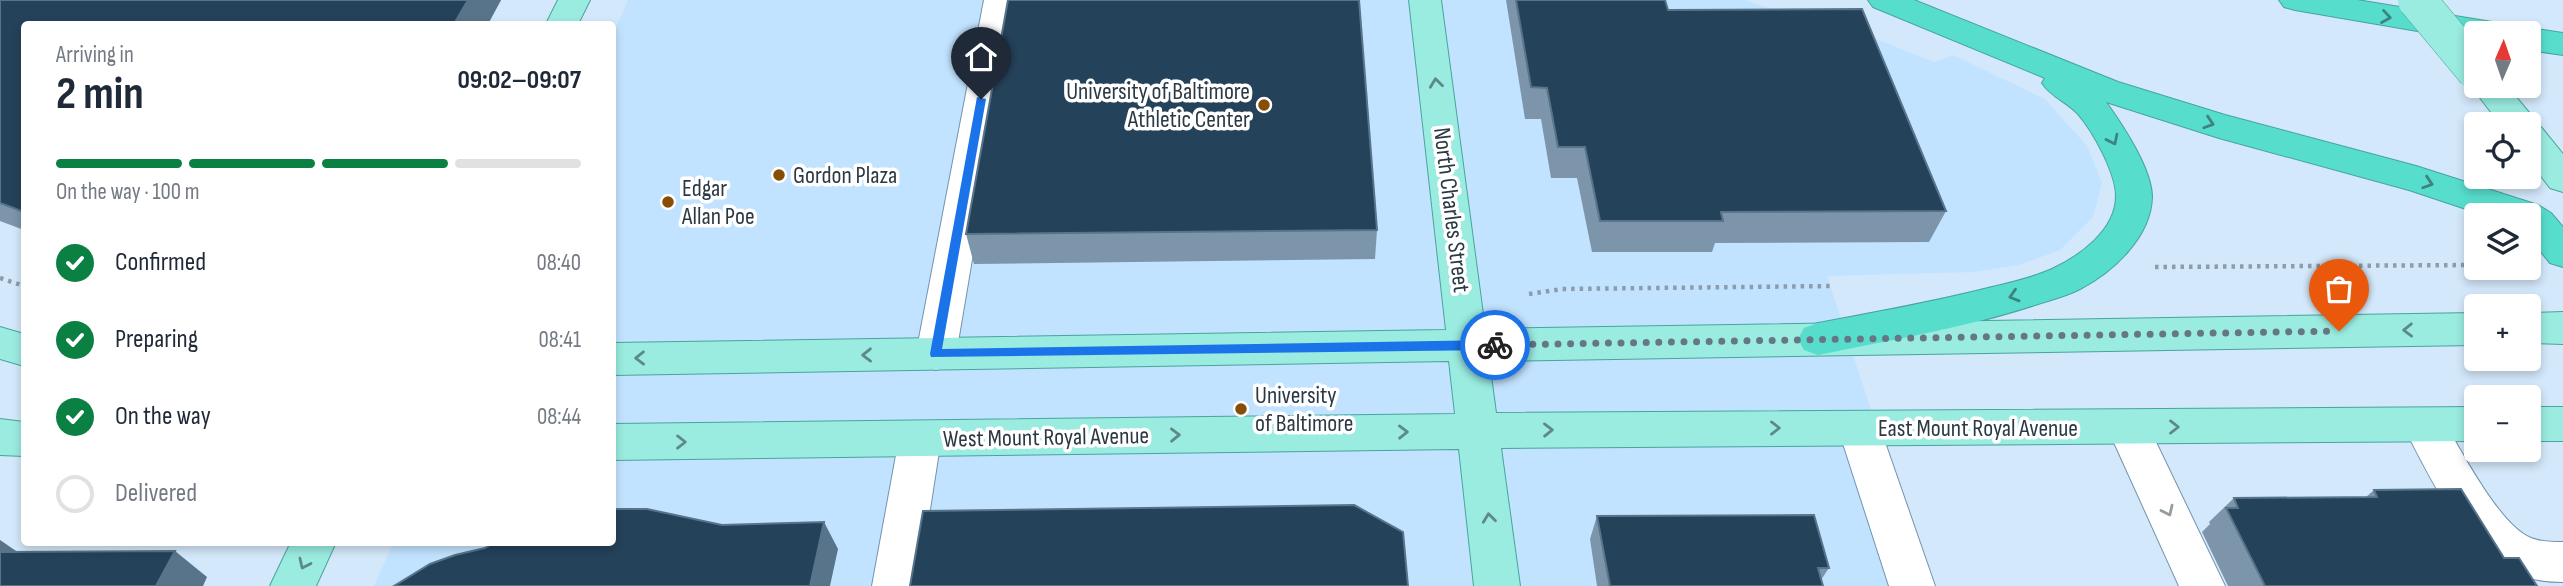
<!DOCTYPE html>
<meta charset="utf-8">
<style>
body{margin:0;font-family:"Sofia Sans Condensed",sans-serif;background:#f6f6f7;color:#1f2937;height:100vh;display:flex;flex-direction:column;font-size:26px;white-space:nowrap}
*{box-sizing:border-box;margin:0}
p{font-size:23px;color:#747a83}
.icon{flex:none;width:38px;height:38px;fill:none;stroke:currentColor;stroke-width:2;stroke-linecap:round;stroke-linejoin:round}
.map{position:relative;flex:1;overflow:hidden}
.side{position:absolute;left:21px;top:21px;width:595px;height:525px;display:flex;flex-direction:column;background:#fff;border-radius:7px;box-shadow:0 4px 10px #0003}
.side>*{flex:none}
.needle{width:46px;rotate:2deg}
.fabs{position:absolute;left:2464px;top:21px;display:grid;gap:14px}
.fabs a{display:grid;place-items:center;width:77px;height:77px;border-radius:7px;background:#fff;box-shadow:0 4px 10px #0003;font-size:35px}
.pin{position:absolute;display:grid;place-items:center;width:60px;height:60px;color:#fff;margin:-72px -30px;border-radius:50% 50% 50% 0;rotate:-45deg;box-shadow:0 0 7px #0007}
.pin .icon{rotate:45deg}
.courier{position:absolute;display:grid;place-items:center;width:70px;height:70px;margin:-35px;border:5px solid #1a73e8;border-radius:50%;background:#fff;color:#222;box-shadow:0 2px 9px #0007}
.summary em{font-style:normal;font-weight:700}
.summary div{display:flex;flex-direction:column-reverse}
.summary{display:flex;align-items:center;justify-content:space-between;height:119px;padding:0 35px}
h1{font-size:46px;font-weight:700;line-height:52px}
.bar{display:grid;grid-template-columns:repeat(4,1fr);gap:10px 7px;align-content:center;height:84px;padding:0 35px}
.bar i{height:9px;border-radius:5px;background:#e0e1e3}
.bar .current{background:#0b8043}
.bar p{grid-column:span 4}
ol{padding:0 35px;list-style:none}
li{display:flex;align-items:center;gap:21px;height:77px}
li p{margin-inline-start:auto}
li .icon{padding:7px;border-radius:50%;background:#0b8043;color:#fff;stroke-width:4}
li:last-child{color:#747a83}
li i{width:38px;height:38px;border:4px solid #e0e1e3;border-radius:50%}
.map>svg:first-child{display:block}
</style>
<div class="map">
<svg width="2563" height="586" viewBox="0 0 2563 586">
<rect width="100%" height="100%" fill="#d3e8fa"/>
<polygon fill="#c2e3ff" points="628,0 1745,0 1850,36 1856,31 1934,62 1953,55 2045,99 2087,146 2102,183 2093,217 2060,250 2019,265 1974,272 1827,276 1929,586 374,586 393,543 612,542 612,36"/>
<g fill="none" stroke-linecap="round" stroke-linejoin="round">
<g stroke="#7293ae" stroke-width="2">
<g id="minor">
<polygon points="984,0 1016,0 956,354 950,365 936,370 922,365 916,354"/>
<path d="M2424,408L2439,413C2458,444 2498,525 2531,538C2541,542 2553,542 2563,542V582C2540,582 2515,577 2496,564C2461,541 2422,463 2403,425L2409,413Z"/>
<polygon points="2128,410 2143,415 2225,586 2179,586 2107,427 2113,415"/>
<polygon points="1859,411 1874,416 1880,428 1935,586 1889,586 1838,428 1844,416"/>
<polygon points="920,421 935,427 941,439 918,586 872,586 899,439 905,427"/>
</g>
</g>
<g stroke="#48a49c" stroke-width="2">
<g id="major">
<polygon points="558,0 590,0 578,24 546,24"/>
<polygon points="1409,0 1441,0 1485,329 2476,313 2476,345 1489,361 1496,413 2476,407 2476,441 1501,448 1520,586 1474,586 1459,449 612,460 612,424 1455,414 1449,361 612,375 612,343 1446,330"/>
<polygon points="2476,78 2476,86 2507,86 2531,115 2535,126 2541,127 2563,154 2563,192 2550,188 2529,160 2529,124 2500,124 2471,86"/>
<polygon points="2563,312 2563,344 2529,343 2529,313"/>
<polygon points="0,327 24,334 24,366 0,359"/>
<rect x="2529" y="407" width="34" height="34"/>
<polygon points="0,419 24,422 24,456 0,455"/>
<polygon points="291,542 336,542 316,586 270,586"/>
</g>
</g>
<g stroke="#48a49c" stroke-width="2">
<g id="highway">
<path d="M1868,0H1914L2118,82L2225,115L2416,166L2538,205L2551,213L2563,227V267L2550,263L2529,237V215H2484L2409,190L2219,138L2106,102C2122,124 2152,169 2152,197C2151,237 2113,272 2080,289C2067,296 2050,300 2035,305C1965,328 1891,340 1818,355L1804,350L1798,339L1804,328L1818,323C1872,313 1927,303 1980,290C2004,284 2030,279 2052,269C2080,256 2116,230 2116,196C2116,173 2093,131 2078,114C2067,102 2051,97 2042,83L2045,78L1873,7Z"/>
<polygon points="2279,0 2357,0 2492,22 2504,25 2508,33 2476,33 2476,41 2295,10 2284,7"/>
<polygon points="2529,28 2563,33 2563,55 2529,50 2529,33 2516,33"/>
</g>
</g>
<g stroke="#8b9dac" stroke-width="4.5" stroke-dasharray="3.5 5" stroke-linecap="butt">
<polyline points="2155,267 2476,265"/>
<polyline points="0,278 24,286"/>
<polyline points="1529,294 1562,289 1834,286"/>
</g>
<use href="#minor" fill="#fff" fill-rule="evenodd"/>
<use href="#major" fill="#9aebe0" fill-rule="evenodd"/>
<use href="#highway" fill="#57ddcc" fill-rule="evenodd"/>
<g stroke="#48a49c" stroke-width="39" stroke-linecap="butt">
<polyline id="major-bridge" points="2417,0 2476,71"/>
</g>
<use href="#major-bridge" stroke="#9aebe0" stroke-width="38"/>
</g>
<g fill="#7c95aa">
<polygon points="0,0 501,0 488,24 24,24 24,230 0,221"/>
<polygon points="1506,0 1665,0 1668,10 1946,211 1929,242 1715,243 1712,252 1592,252 1577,178 1551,178 1541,119 1525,119"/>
<polygon points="1377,230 1375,259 974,264 966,234"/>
<polygon points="2374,490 2504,558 2537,586 2228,586 2202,532 2210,524 2209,522 2234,498 2366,497"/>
<polygon points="1597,516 1829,568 1821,580 1823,586 1597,586 1590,539"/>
</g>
<g fill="#58748a">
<polygon points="468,0 501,0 488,24 454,24"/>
<polygon points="824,522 838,549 830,586 810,586"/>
<polygon points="0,540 25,557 0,568"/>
<polygon points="175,551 207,577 203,586 156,586"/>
</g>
<g fill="#24425a" stroke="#58748a" stroke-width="2">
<polygon points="0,0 468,0 454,24 24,24 24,212 0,203"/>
<polygon points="1008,0 1359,0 1377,230 966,234"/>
<polygon points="1516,0 1665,0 1668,10 1862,9 1946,211 1721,212 1723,221 1600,221 1585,147 1558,147 1547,88 1531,87"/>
<polygon points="2461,489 2504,558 2519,558 2537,586 2265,586 2226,508 2238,508 2234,498 2377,497 2374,490"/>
<polygon points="1354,505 1403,532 1408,586 910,586 923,511"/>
<polygon points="612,509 647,509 722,525 824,522 810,586 394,586 430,564 455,555 485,548 495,542 612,542"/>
<polygon points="1814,515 1829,568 1818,568 1823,586 1610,586 1597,516"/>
<polygon points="175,551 156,586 0,586 0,552"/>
</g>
<defs><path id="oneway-chevron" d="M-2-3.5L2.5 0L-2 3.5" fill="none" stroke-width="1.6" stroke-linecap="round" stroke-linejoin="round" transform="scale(1.75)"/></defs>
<g stroke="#3f8381">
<use href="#oneway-chevron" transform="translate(2386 17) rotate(9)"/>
<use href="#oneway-chevron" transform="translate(2209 123) rotate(18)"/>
<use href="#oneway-chevron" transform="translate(2113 140) rotate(64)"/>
<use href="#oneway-chevron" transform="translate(2428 183) rotate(18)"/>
<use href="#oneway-chevron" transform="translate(2014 296) rotate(163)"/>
</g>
<g stroke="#5d898a">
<use href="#oneway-chevron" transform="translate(1436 83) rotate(-97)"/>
<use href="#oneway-chevron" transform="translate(2408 330) rotate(179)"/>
<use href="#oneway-chevron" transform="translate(867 355) rotate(179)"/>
<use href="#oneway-chevron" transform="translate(640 358) rotate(179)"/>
<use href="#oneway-chevron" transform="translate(2174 427)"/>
<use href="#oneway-chevron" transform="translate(1775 428)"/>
<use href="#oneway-chevron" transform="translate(1548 430) rotate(-1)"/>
<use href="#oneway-chevron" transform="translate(1403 432) rotate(-1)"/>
<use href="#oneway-chevron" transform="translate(1175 435) rotate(-1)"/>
<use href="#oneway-chevron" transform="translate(681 442)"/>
<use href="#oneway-chevron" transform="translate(1489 518) rotate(-97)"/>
<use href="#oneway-chevron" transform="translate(304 564) rotate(115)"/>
</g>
<use stroke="#959ca2" href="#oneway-chevron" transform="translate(2168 511) rotate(65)"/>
<polygon fill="#1a73e8" points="977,97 986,99 942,349 1495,340 1501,345 1495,350 931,357 930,354"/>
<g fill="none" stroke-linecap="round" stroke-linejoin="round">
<polyline stroke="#667684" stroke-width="7" stroke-dasharray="0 12.6" points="1495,345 2339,331"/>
</g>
<g fill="#874e03" stroke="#fff" stroke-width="2.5">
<circle cx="1264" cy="105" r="7"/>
<circle cx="779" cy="175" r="7"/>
<circle cx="668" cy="202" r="7"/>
<circle cx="1241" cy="409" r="7"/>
</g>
<g text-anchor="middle" stroke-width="7" stroke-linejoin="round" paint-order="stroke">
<g font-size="24" fill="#2b3944" stroke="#fff" text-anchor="start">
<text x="1250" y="99" text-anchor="end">University of Baltimore<tspan x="1250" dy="28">Athletic Center</tspan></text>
<text x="793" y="183">Gordon Plaza</text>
<text x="682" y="196">Edgar<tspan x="682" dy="28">Allan Poe</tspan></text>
<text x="1255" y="403">University<tspan x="1255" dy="28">of Baltimore</tspan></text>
</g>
<g font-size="24" fill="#2b3944" stroke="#fff">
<text transform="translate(1452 210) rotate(83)" y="8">North Charles Street</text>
<text x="1978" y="436">East Mount Royal Avenue</text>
<text transform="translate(1046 437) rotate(-1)" y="8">West Mount Royal Avenue</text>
</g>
</g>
</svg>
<div class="fabs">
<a><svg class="needle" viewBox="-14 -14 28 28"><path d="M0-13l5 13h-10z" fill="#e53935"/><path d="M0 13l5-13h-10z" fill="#747a83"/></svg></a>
<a><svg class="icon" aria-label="locate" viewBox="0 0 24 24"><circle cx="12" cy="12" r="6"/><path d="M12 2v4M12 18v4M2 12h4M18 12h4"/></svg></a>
<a><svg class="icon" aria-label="layers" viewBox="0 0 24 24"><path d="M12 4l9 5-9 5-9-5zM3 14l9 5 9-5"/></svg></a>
<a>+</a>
<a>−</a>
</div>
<div class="pin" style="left:2339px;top:331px;background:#ea580c"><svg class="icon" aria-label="bag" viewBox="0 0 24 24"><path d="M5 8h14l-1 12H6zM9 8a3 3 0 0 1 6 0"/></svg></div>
<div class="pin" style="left:981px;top:99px;background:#1f2937"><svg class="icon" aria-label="home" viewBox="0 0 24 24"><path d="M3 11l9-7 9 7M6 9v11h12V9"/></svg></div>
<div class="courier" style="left:1495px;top:345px"><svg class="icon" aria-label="bike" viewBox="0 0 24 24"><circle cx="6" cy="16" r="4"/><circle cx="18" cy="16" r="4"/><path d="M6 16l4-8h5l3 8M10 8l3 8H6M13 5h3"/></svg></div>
<section class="side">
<div class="summary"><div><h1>2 min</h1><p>Arriving in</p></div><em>09:02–09:07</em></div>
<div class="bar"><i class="current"></i><i class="current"></i><i class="current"></i><i></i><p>On the way · 100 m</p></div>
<ol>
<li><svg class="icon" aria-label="check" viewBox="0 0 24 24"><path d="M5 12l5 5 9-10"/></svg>Confirmed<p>08:40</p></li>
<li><svg class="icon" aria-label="check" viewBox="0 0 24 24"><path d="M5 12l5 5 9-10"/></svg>Preparing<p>08:41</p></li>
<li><svg class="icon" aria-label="check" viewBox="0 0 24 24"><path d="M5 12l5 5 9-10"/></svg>On the way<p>08:44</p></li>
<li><i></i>Delivered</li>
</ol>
</section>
</div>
